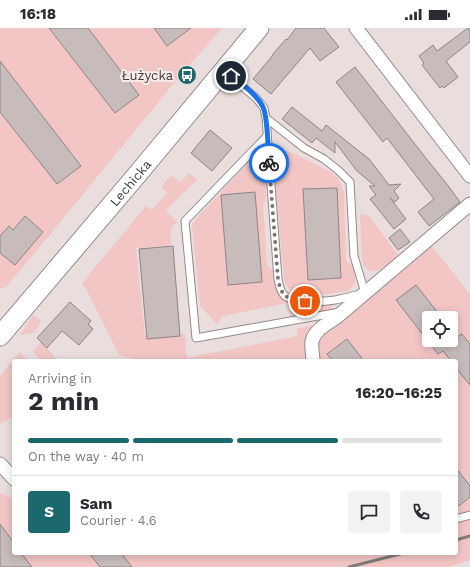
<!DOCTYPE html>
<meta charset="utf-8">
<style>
body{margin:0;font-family:"Work Sans",sans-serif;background:#f2f2f3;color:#2b2b33;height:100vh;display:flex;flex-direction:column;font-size:15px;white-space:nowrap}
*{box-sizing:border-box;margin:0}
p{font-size:13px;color:#7c7c81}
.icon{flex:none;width:22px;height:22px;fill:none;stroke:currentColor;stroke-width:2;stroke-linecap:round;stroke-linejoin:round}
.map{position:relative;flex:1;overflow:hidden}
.panel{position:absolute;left:12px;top:331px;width:446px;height:196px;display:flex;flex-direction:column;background:#fff;border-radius:4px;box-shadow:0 2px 10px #0003}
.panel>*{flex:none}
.buttons{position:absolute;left:422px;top:283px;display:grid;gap:8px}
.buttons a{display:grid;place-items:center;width:36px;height:36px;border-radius:4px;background:#fff;box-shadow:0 2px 10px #0003;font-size:20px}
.pin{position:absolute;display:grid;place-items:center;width:34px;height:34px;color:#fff;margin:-17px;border:2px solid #fff;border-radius:50%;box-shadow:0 1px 4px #0007}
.courier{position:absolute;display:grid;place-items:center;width:40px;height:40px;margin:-20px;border:3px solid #1a73e8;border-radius:50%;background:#fff;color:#222;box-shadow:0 1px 5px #0007}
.head em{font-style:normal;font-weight:700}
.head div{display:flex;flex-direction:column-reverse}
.head{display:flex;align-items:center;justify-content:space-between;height:68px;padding:0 16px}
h1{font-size:26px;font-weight:700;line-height:30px}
.bar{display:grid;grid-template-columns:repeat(4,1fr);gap:6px 4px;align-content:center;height:48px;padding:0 16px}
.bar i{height:5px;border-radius:3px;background:#e1e1e2}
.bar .on{background:#1c696d}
.bar p{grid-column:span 4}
.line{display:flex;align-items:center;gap:10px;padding:0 16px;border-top:1px solid #e1e1e2}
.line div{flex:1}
.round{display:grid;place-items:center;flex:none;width:42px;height:42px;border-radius:4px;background:#f2f2f3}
.status{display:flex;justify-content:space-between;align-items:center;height:28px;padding:0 20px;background:#fff;direction:ltr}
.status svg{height:11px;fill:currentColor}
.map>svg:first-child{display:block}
</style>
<div class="status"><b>16:18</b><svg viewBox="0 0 49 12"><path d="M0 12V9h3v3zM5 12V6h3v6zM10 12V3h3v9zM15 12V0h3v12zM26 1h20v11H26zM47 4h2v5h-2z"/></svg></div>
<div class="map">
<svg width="470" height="539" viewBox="0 0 470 539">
<rect width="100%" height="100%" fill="#e9dddd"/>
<g fill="#f2c6c5" fill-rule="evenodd">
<polygon points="0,0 222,0 174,55 48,209 6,259 3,260 0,260"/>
<path d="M281,121L293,125L333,145L340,153L344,165L346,233C357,240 356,244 355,256L347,263L321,267L302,266L289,261L284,252L273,128L275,123Z"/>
<polygon points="255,129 261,130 264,134 266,153 266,171 263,176 267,238 273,243 276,258 279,265 328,276 332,277 332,282 291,289 287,275 223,288 217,296 200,278 192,197 196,191 251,132"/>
<polygon points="189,145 197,152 166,182 177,194 171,200 171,217 136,220 145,308 181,305 185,307 187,330 298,308 296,301 318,296 306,319 306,333 142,333 119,327 86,261 82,255 146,178 152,182 167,165 161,159 172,147 180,155"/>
<path d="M362,186L369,188L399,228C391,234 374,251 365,239C363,237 363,235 362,232L360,187Z"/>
<path d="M431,217L470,266V532L449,539H0V465L14,471V525H456V333H317C317,315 319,312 331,300ZM429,290H451V312H429Z"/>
<polygon points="33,287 41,293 35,304 20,307"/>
<polygon points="41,314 47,320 58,333 41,333 33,323"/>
<polygon points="20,324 28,333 14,333 14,388 0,396 0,348"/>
</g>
<g fill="#c7bcbb" stroke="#8f8484">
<polygon points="49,0 88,0 139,67 115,85"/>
<polygon points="154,0 191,0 167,18"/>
<polygon points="296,0 324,0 339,19 320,33 310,20 271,66 253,51 273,27 273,26 286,11 287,12"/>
<polygon points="468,0 470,0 470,14 446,33 458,49 444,60 442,58 440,60 422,37 424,35 419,28 433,17 437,23"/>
<polygon points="0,33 81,138 57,156 0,84"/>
<polygon points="355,39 425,129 446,155 460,174 429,198 418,184 434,171 387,110 383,114 336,54"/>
<polygon points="292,79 322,103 326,97 369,131 389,157 401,156 394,163 399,170 395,174 390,170 406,191 394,201 370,171 376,167 369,158 375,158 357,143 335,114 335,125 316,110 312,115 282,91"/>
<polygon points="210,102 232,120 212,143 191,125"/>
<polygon points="337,160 341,250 308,252 303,161"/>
<polygon points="255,164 262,254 228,257 221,167"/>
<polygon points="25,188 43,204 15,237 0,225 0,208 9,198 13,202"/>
<polygon points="400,201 410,214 398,222 389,210"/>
<polygon points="173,218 180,308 147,311 139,221"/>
<polygon points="416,257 442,290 429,290 429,312 451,312 451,301 457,309 462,306 470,316 470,357 456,340 456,333 451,333 443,323 438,326 396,272"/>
<polygon points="70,274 91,293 88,296 93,301 79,317 62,303 47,320 37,310"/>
<polygon points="347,311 364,333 333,333 327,326"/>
<polygon points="456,440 470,458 470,469 456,480"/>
<polygon points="0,496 14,515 14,525 21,525 32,539 0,539"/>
<polygon points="89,525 121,525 132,539 100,539"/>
</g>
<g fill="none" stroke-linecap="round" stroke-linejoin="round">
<g stroke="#948a89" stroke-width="9">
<g id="lane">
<path d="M224,43L256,70L264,80L266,90L304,120L324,131L338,142L350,154L354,228L365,265C355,267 345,270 335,272C323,274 294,275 285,268C280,264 279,256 278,251L266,90"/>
<polyline points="267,108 185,193 196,310 340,284"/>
<polyline points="456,491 470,487"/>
</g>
</g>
<g stroke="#948a89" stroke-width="15">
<g id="street">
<polyline points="356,0 470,148"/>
<path d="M313,333C313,327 311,319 312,313C315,301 329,295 338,288L470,176"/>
<polyline points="0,436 14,451"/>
</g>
</g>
<g stroke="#948a89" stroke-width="21">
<g id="secondary">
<path id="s1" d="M0,308L136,148L259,0"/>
</g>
</g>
<use href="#lane" stroke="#fff" stroke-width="7"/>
<use href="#street" stroke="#fff" stroke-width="13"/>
<use href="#secondary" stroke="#fff" stroke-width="19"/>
<g stroke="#837b7b" stroke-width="3">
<polyline points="456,512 470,508"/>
<polyline points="349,539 404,525"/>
</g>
</g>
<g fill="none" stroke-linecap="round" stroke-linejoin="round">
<path stroke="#7b7474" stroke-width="4" stroke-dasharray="0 7.2" d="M269,135L278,251C282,270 286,270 305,273"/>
<path stroke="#1a73e8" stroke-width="5" d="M231,48C242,56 257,67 263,79C268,89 268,123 269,135"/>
</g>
<defs>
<g id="bus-disc" transform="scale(1)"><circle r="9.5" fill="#1c696d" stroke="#f6eaea"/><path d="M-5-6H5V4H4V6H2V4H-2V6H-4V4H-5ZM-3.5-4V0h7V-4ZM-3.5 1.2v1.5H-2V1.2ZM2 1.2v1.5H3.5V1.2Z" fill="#fff"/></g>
</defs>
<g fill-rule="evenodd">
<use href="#bus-disc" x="187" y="47"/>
</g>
<g text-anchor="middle" stroke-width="4" stroke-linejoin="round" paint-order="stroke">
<g font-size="13" fill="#403b3b" stroke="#f6eaea" text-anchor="end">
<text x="173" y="52">Łużycka</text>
</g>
<g font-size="13" fill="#403b3b" stroke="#f6eaea">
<text dy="5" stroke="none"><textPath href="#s1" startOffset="201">Lechicka</textPath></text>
</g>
</g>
</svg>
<div class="buttons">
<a><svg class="icon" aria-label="locate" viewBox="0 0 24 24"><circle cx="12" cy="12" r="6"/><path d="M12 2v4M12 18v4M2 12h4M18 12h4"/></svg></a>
</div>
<div class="pin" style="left:305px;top:273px;background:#ea580c"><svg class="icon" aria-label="bag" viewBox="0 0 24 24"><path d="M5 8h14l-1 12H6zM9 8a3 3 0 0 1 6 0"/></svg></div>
<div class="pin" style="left:231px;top:48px;background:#1f2937"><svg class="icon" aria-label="home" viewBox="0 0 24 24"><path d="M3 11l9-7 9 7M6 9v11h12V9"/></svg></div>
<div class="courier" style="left:269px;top:135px"><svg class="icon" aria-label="bike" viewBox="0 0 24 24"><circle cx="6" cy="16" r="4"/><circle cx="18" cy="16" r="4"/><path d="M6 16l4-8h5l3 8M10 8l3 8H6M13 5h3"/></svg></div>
<section class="panel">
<div class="head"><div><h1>2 min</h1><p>Arriving in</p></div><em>16:20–16:25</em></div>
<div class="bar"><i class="on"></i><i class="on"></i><i class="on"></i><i></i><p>On the way · 40 m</p></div>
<div class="line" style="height:72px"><b class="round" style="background:#1c696d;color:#fff">S</b><div><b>Sam</b><p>Courier · 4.6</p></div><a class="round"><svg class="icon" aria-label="chat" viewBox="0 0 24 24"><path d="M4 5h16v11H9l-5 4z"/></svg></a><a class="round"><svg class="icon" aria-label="phone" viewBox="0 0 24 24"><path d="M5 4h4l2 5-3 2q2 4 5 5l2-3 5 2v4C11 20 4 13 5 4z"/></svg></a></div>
</section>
</div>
